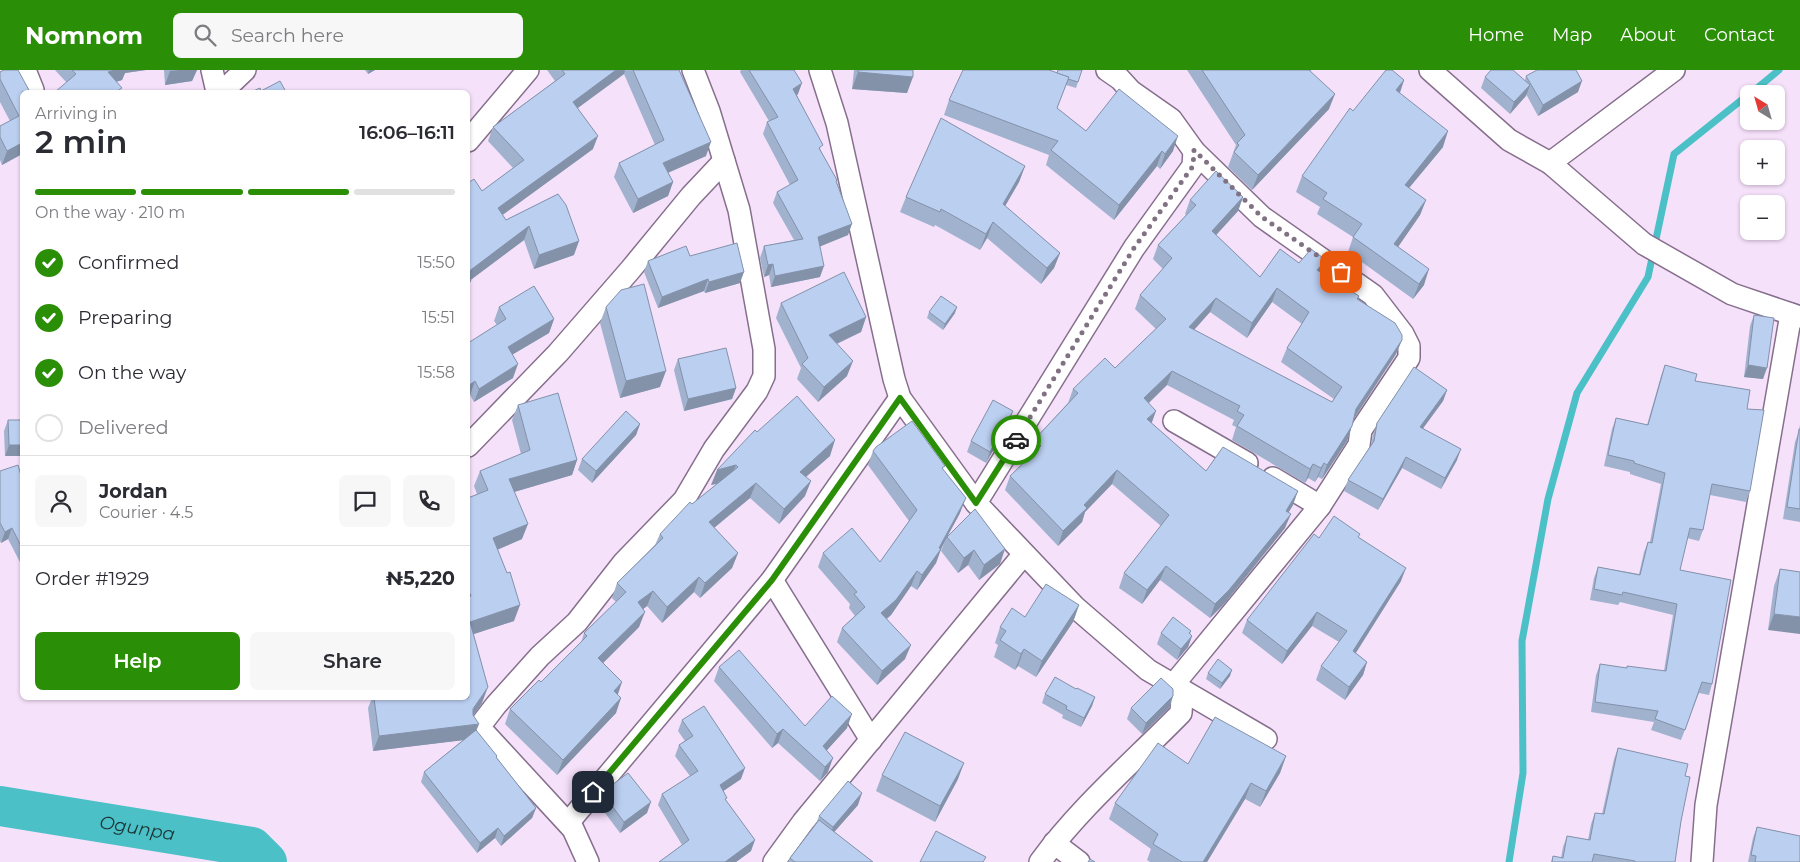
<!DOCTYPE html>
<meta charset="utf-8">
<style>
body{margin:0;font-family:Montserrat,sans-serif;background:#f7f7f7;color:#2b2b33;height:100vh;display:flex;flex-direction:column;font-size:19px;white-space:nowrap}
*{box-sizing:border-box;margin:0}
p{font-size:16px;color:#7c7c81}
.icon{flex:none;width:28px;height:28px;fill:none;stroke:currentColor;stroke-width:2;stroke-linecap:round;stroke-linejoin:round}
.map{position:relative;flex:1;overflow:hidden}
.sheet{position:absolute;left:20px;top:20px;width:450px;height:610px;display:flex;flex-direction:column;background:#fff;border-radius:8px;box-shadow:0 1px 4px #0004}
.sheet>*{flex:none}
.needle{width:32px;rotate:323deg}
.controls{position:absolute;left:1740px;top:15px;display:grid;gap:10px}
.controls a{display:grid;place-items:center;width:45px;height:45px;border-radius:8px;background:#fff;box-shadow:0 1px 4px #0004;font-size:25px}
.pin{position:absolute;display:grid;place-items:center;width:42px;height:42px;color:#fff;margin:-21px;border-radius:10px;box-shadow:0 2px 8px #0006}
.courier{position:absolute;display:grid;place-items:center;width:50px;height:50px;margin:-25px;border:4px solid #2b8e07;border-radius:50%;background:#fff;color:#222;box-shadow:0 1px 6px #0007}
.head em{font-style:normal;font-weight:600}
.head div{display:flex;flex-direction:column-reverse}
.head{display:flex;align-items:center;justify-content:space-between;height:85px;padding:0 15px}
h1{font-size:32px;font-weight:600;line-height:38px}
.bar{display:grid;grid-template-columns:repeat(4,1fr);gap:8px 5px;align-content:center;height:60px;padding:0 15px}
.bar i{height:6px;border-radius:4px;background:#e1e1e2}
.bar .current{background:#2b8e07}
.bar p{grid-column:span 4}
.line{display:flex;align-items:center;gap:12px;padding:0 15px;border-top:1px solid #e1e1e2}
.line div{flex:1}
.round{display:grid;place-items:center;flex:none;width:52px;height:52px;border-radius:8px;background:#f7f7f7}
ol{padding:0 15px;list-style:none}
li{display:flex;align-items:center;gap:15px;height:55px}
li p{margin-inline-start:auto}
li .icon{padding:5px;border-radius:50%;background:#2b8e07;color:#fff;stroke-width:4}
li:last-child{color:#7c7c81}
li i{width:28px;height:28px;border:2px solid #e1e1e2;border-radius:50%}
.action{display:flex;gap:10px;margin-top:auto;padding:10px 15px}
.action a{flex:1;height:58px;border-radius:8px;background:#2b8e07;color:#fff;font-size:20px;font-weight:600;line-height:58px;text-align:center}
.action a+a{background:#f7f7f7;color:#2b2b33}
header{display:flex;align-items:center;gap:30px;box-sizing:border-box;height:70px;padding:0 25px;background:#2b8e07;color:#fff}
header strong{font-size:24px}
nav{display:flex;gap:28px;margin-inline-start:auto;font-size:18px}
.search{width:350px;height:45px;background:#f7f7f7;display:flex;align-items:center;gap:12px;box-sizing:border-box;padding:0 18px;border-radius:8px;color:#7c7c81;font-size:19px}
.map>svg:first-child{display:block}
</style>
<header>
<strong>Nomnom</strong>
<div class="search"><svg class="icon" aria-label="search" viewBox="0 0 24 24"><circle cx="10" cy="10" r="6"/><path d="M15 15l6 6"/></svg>Search here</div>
<nav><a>Home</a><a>Map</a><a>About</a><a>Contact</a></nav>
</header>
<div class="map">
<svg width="1800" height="792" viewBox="0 0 1800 792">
<rect width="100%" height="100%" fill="#f6e1fb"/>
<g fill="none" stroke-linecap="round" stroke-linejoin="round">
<g stroke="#4cc0c7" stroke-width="7">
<polyline points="1750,24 1779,0"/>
<polyline points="1509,792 1523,703 1522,571 1548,429 1577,323 1648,207 1674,84 1749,24"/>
</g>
<path stroke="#4cc0c7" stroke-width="40" id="s1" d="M0,736L252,777L267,792"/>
<g stroke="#866f8c" stroke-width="24">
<g id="minor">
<polyline points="25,0 33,20 33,22"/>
<polyline points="212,0 217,22"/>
<polyline points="820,0 837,53 894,309 900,328 976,433 1075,537 1148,600 1266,669"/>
<polyline points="1430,0 1509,70 1550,93 1644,174 1732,224 1800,247"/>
<polyline points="222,22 245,0"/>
<polyline points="468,71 528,0"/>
<polyline points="1550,93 1674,0"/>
<polyline points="1174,351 1247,393"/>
<polyline points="468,376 558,283 631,199 691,126 724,91"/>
<polyline points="1273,408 1320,436"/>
<polyline points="976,433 1134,178 1193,96 1194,81"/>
<polyline points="772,510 871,670"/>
<polyline points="568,753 772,510 900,328"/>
<polyline points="1054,773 1079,792"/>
<polyline points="588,792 573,759 479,657 496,635 540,586 577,552 624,492 684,430 714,379 757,321 764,306 764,279 739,140 709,41 693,0"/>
<polyline points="774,792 803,752 1024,484"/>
<path d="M1040,792C1081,736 1133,692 1181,643L1182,627L1174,614L1320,436L1359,375L1361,360L1409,288V276L1403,264L1373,225L1262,147L1194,81L1171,49L1131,21L1120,9L1107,0"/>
<polyline points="1702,792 1706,735 1791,244"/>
</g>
</g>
<use href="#minor" stroke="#fff" stroke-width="21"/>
</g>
<g fill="#a1b2cf" fill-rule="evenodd">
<polygon points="55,0 146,0 125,3 122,10 116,12 67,13"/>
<polygon points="164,0 197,0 192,11 165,15"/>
<polygon points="365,0 375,0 368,4"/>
<polygon points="547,0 679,0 706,86 668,103 673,112 668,126 633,143 614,107 619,93 655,75 624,4 578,38 593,79 502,145 506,150 558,124 574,185 534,199 524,170 470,210 482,121 513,98 488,71 493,57 555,11"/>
<polygon points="741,0 794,0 798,24 797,25 821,81 836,112 848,165 820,176 820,207 771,217 769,205 764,207 760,188 764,176 794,170 773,133 777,122 790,115 763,64 767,52 769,51 740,2"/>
<polygon points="854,0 913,0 907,23 852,19"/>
<polygon points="1049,0 1078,12 1076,18 1066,15 1057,38 1086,61 1173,81 1160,99 1157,96 1114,150 1046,95 1049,85 944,45 949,30"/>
<polygon points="1187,0 1312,0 1310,1 1329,39 1252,120 1228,97 1236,75"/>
<polygon points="0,2 22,22 22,84 2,95 0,90 0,56 10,51 0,32"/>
<polygon points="1526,6 1578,22 1538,46 1526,24 1510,44 1481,18 1485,7 1525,10"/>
<polygon points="1404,10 1400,23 1443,77 1409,118 1426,130 1420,145 1398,177 1424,215 1413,229 1348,182 1353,167 1317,144 1320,137 1296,122 1302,106 1353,41"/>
<polygon points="1025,96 1019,112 1005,136 1060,183 1054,198 1041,214 987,168 980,180 935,155 934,157 900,142 906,127"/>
<path d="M1243,127L1238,141L1216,165L1260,207L1299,193L1321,203L1359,226L1358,230L1402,270L1396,284L1354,348L1347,371L1322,409L1318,407L1315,412L1308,408L1305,413L1232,370L1236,357L1232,355L1234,350L1167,315L1149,333L1151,353L1206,401L1293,435L1288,443L1285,458L1224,534L1210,548L1160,510L1142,534L1119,518L1124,503L1161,456L1112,414L1085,442L1082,452L1058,476L1005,420L1010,406L1031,386L1029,384L1034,370L1068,333L1073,319L1115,298L1156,259L1135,239L1140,225L1163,199L1153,189L1158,175L1186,145L1185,144L1190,130ZM1272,232L1302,254L1287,278L1281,292L1334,329L1332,332L1194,260L1210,242L1247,268Z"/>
<polygon points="690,186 740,213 705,223 704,221 658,238 644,202 648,191"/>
<polygon points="781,233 866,247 861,262 837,274 847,306 818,332 797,309 801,298 776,248"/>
<polygon points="499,237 554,249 549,263 512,285 513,308 474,332 470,325 468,327 497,255 494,251"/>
<polygon points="606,237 660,317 620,328 600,253"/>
<polygon points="929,242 955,243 943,260 927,248"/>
<polygon points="1754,245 1763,309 1744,307 1750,256"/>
<polygon points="678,289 736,318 732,329 684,341 674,300"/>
<polygon points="1665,295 1747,339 1750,421 1746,432 1710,425 1703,460 1699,471 1687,468 1680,500 1712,614 1709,625 1699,623 1681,670 1651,660 1654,652 1591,642 1596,605 1600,594 1626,598 1664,601 1673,545 1620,532 1618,535 1590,530 1594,508 1598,497 1639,504 1644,482 1648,472 1650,472 1661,414 1630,404 1630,402 1604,396 1612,359 1616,348 1647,355 1661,306"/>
<polygon points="1447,320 1443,331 1423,358 1457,390 1441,419 1402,398 1378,440 1344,421 1348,410 1371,375 1373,365 1377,353"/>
<polygon points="518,335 577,390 572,405 514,422 522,469 497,480 514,551 473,564 482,633 473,646 476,660 497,688 536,738 532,748 501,776 495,768 477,783 421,712 424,702 463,670 373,681 368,638 372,628 468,628 468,428 477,424 474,416 480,401 521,384 512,350"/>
<polygon points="8,350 22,350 5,386 4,361"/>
<polygon points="1009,352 986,393 967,382 971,371"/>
<polygon points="640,354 636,365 592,413 578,400 582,389"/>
<polygon points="1800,354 1800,452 1783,449 1795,372 1799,361"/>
<polygon points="757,362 830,386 806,407 805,426 779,454 750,428 714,458 738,483 732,498 700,528 694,522 662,553 647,536 643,539 639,557 603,593 618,625 616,643 557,705 505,654 510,639 541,612 581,573 584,563 616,532 612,528 617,513 655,475 660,464 692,434 717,414 711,415"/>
<polygon points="873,381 943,399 960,443 948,465 1000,494 979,510 968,495 958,503 941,481 945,471 941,479 936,493 917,520 911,516 891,545 887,549 905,589 877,615 837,572 842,558 855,546 849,538 850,534 818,497 823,483 880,492 909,451 868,395"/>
<polygon points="0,401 22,409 22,496 8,469 1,473 0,471"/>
<polygon points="1319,468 1359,468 1401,511 1356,583 1367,592 1363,605 1345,630 1316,610 1321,596 1339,572 1312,556 1282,594 1242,563 1247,550"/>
<polygon points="1780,499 1800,502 1768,560 1774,516"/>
<polygon points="1079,535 1073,552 1036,607 1018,596 1015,600 994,587 998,575 995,573 1000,557 1025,547"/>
<polygon points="1191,561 1190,564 1192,566 1188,577 1177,590 1157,574 1161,563"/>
<polygon points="719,597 805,656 847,658 827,680 828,702 820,711 778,673 772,678 714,611"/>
<polygon points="1208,603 1230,606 1220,619 1206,609"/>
<polygon points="1076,619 1095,627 1092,636 1081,657 1062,648 1063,645 1042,633 1045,624"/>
<polygon points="1173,626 1169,638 1142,664 1127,649 1131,638"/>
<polygon points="682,650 741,709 723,721 726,731 751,781 736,792 659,792 682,775 658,735 662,724 690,706 675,686 679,675 685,671 678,661"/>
<polygon points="1618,678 1685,706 1681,751 1675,792 1551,792 1553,786 1561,788 1563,777 1567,766 1588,770 1591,754 1595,743 1602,744 1614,689"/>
<polygon points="1286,686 1280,703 1260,737 1245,729 1207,792 1150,792 1147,790 1151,779 1109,749 1115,733 1188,694"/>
<polygon points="882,705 958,709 935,752 876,721"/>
<polygon points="603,724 647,743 620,763 599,735"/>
<polygon points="858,735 834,762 873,792 788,792 790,788 816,754 819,746"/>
<polygon points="1757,757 1800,792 1748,792 1753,768"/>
</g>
<g fill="#8391a9">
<polygon points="115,0 146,0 125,3 122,10 103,16 108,2"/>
<polygon points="180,0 197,0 192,11 165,15 170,1"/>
<polygon points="369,0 375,0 368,4"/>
<polygon points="616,0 625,0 624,4 568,45 573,32"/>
<polygon points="858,2 913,7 907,23 852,19"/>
<polygon points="1404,10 1399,25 1396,20"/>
<polygon points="1582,11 1578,22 1538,46 1543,35"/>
<polygon points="802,13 798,24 789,30 793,19"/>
<polygon points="1530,15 1526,26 1510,44 1514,32"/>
<polygon points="1335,24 1329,39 1252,120 1258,105"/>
<polygon points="1448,61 1443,77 1399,130 1405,115"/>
<polygon points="598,66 593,79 493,152 498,138"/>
<polygon points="1178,66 1173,81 1160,99 1165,84"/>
<polygon points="711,72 706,86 658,107 663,93"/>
<polygon points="22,73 22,84 2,95 7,81"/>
<polygon points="1162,81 1157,96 1114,150 1119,135"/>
<polygon points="1025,96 1019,112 997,150 1003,134"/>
<polygon points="673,112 668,126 633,143 638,129"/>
<polygon points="1243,127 1238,141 1207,175 1212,161"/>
<polygon points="1426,130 1420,145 1389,190 1394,174"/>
<polygon points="993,152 987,168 980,180 986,164"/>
<polygon points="852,154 848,165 814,179 818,167"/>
<polygon points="529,156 524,170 468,212 468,202"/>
<polygon points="579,171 574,185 534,199 539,185"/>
<polygon points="1060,183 1054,198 1041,214 1047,198"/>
<polygon points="1326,190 1321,204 1317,200"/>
<polygon points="773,194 769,205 764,207 768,195"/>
<polygon points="824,196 820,207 771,217 775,206"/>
<polygon points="1429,199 1424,215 1413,229 1419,214"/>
<polygon points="744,202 740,213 705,223 709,212"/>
<polygon points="708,209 704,221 658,238 662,227"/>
<polygon points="1277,218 1272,232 1247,268 1252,253"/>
<polygon points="1216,228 1210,242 1184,271 1189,257"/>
<polygon points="957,237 955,243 943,260 945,254"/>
<polygon points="866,247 861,262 823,280 829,265"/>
<polygon points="554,249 549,263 503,290 508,277"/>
<polygon points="1402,270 1396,284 1351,353 1356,339"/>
<polygon points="853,291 847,306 818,332 824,317"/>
<polygon points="518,294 513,308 474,332 479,319"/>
<polygon points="1748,295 1767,298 1763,309 1744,307"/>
<polygon points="666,301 660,317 620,328 626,311"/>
<polygon points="1172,301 1167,315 1139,342 1144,328"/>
<polygon points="475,311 470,325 468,327 468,316"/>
<polygon points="736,318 732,329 684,341 688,329"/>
<polygon points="1447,320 1443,331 1416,368 1420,357"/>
<polygon points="1013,341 1009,352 986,393 990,382"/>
<polygon points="1156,341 1151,355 1147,349"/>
<polygon points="640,354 636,365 592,413 596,401"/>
<polygon points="1352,356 1347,371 1322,409 1327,395"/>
<polygon points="835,370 830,386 794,417 800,402"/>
<polygon points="9,375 22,375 22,386 5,386"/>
<polygon points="1461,379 1457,390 1441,419 1445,408"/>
<polygon points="1406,387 1402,398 1378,440 1383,429"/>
<polygon points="577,390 572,405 504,425 509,409"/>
<polygon points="1324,393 1318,407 1315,412 1321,398"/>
<polygon points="1313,394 1308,408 1305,413 1310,399"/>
<polygon points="736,395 730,410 711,415 717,400"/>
<polygon points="1117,400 1112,414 1085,442 1082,452 1058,476 1063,461 1084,435"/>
<polygon points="811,411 805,426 779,454 784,439"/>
<polygon points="756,413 750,428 703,467 709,452"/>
<polygon points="1298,421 1293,435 1281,455 1286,441"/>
<polygon points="966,428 960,443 947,467 941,479 936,493 917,520 922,505 939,478"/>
<polygon points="1291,444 1285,458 1224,534 1210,548 1215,534"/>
<polygon points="528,454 522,469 487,484 493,468"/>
<polygon points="12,458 8,469 1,473 5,462"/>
<polygon points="1005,479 1000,494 979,510 984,495"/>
<polygon points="974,480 968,495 958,503 964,488"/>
<polygon points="738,483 732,498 700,528 705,513"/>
<polygon points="1166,496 1160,510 1142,534 1147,520"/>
<polygon points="1406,498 1401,511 1348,595 1353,581"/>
<polygon points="917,501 911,516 891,545 876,557 881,543"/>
<polygon points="699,507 694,522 662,553 667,537"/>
<polygon points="653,521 647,536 633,547 638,532"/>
<polygon points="520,535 514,551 468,566 470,552"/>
<polygon points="1079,535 1073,552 1036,607 1042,591"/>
<polygon points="645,542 639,557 593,603 598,588"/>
<polygon points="1317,542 1312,556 1282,594 1287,581"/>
<polygon points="1774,544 1800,547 1800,564 1768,560"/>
<polygon points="1192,566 1188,577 1177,590 1181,579"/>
<polygon points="911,575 905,589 877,615 882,601"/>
<polygon points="1024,579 1018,596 1015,600 1021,584"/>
<polygon points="1367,592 1363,605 1345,630 1349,617"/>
<polygon points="1232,600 1230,606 1220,619 1222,613"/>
<polygon points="622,612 617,627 614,621"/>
<polygon points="488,617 482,633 467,654 473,639"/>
<polygon points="1173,626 1169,638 1142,664 1146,653"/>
<polygon points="1095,627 1092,636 1081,657 1084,648"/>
<polygon points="621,628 616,643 557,705 563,690"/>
<polygon points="852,644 847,658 818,690 823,676"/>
<polygon points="479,654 473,669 373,681 379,666"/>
<polygon points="783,659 778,673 772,678 777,664"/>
<polygon points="1286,686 1280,703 1260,737 1266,721"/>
<polygon points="833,688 828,702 820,711 825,697"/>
<polygon points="964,693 958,709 935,752 940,736"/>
<polygon points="745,698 741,709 716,726 720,715"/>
<polygon points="1251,713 1245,729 1207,792 1203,792"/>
<polygon points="862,723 858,735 829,768 833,757"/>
<polygon points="651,732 647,743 620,763 624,752"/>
<polygon points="536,738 532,748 501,776 504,766"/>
<polygon points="498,758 495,768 477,783 480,773"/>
<polygon points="755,770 751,781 736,792 725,792"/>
</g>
<g fill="#bbcff1" stroke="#8391a9" fill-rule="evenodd">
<polygon points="4,0 18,0 30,22 22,22 22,73 7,81 0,67 0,56 19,46 0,9 0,2"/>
<polygon points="72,0 115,0 108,2 122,18 116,22 55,22 76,4"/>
<polygon points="562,0 616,0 573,32 598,66 498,138 506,150 558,124 566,135 579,171 539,185 529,156 468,202 468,113 474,109 482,121 524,90 493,57 565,4"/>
<polygon points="633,0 679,0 711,72 663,93 673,112 638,129 619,93 664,70"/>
<polygon points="749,0 794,0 802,13 793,19 823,75 819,78 837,110 836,111 852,154 818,167 824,196 775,206 773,194 768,195 764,176 803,169 777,122 798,110 767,52 778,47"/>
<polygon points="858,0 913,0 913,7 858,2"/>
<polygon points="963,0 1049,0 1069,7 1057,38 1086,61 1119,19 1178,66 1165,84 1162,81 1119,135 1051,80 1058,71 949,30"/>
<polygon points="1058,0 1082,0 1078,12 1068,9 1069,7 1057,3"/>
<polygon points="1202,0 1309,0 1335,24 1258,105 1234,82 1239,75 1237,73 1245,65"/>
<polygon points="1386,0 1392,0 1404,10 1396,20 1448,61 1405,115 1426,130 1394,174 1429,199 1419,214 1353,167 1362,154 1323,129 1327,123 1302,106 1350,38 1353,41"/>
<polygon points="1491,0 1513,0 1530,15 1514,32 1485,7"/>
<polygon points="1537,0 1576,0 1582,11 1543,35 1526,6"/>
<polygon points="280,11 286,22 251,22 260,18 261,21"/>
<polygon points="941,48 1025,96 1003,134 1060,183 1047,198 993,152 986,164 941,139 940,142 906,127"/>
<path d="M1216,101L1243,127L1212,161L1260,207L1280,179L1299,193L1311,179L1326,190L1317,200L1359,226L1357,229L1395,253L1402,265V270L1356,339L1352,356L1327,395L1324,393L1321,398L1313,394L1310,399L1237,356L1244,345L1237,341L1240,336L1172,301L1144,328L1156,341L1147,349L1206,401L1223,377L1298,421L1286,441L1291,444L1229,520L1215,534L1166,496L1147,520L1124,503L1169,445L1117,400L1084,435L1087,438L1063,461L1010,406L1041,376L1034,370L1078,323L1073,319L1105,288L1115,298L1166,249L1140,225L1172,188L1158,175L1196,135L1190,130ZM1277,218L1309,242L1287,278L1342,317L1332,332L1189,257L1216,228L1252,253Z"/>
<polygon points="737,173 744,202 709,212 708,209 662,227 648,191 686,176 690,186"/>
<polygon points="844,202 866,247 829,265 853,291 824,317 802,294 808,288 781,233"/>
<polygon points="468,207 471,211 468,213"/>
<polygon points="644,214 666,301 626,311 606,237 621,220"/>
<polygon points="534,216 554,249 508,277 518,294 479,319 475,311 468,316 468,273 506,249 499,237"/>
<polygon points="941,226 957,237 945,254 929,242"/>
<polygon points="1754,245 1774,248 1767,298 1748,295"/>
<polygon points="726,278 736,318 688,329 678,289"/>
<polygon points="1665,295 1697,304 1695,311 1750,320 1747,339 1764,340 1750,421 1712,414 1703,460 1690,458 1680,500 1731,510 1712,614 1702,612 1685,660 1655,649 1658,641 1595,632 1600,594 1627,598 1627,596 1666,601 1677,534 1623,522 1622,525 1594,519 1598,497 1640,505 1648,472 1652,473 1665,403 1634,393 1634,391 1608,385 1616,348 1648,355"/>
<polygon points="1414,297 1447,320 1420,357 1461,379 1445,408 1406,387 1383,429 1348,410 1374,371 1377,353"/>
<polygon points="558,323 577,390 509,409 528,454 493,468 507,503 510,502 520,535 470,552 488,617 473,639 473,645 479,654 379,666 374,628 468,628 468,527 471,526 468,519 468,428 488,420 480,401 530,380 518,335"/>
<polygon points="797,326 835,370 800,402 811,411 784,439 756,413 709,452 738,483 705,513 699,507 667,537 653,521 638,532 645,542 598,588 622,612 614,621 621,628 563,690 510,639 539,610 541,612 587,566 584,563 626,522 617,513 663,468 660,464 690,432 692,434 738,397 736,395 717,400 755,360 757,362"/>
<polygon points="993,330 1013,341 990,382 971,371"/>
<polygon points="626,341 640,354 596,401 582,389"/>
<polygon points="8,350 22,350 22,375 9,375"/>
<polygon points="912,351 945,396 942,398 966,428 939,478 941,479 922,505 917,501 896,530 881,543 911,575 882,601 842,558 865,537 854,524 857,522 823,483 852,458 880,492 917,440 873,381 876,377"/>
<polygon points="1799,359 1800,359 1800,439 1787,437"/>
<polygon points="18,395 22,409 22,478 12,458 5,462 0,453 0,401"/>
<polygon points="975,439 1005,479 984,495 974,480 964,488 947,467"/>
<polygon points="1334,446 1360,464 1358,467 1406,498 1353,581 1367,592 1349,617 1321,596 1347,561 1317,542 1287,581 1247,550 1314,464 1319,468"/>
<polygon points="1780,499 1800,502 1800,547 1774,544"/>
<polygon points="1046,514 1079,535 1042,591 1024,579 1021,584 1000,570 1006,561 1000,557 1012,538 1025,547"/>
<polygon points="1173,547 1191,561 1189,563 1192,566 1181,579 1161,563"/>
<polygon points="739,580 805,656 832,626 852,644 823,676 833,688 825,697 783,659 777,664 719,597"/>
<polygon points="1218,589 1232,600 1222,613 1208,603"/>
<polygon points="1055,607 1076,619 1077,618 1095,627 1084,648 1066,639 1067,636 1045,624"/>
<polygon points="1161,608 1173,619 1173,626 1146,653 1131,638"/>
<polygon points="704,636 745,698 720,715 727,728 725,729 755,770 725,792 659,792 689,770 662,724 698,701 679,675 693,666 682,650"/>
<polygon points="1215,647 1286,686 1266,721 1251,713 1203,792 1182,792 1153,774 1158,764 1115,733 1158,673 1188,694"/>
<polygon points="476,660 497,686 496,687 536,738 504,766 498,758 480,773 424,702"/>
<polygon points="905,662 964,693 940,736 882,705"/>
<polygon points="1618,678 1688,694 1685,706 1690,707 1681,751 1675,792 1635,792 1635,791 1594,784 1592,792 1552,792 1553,786 1563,788 1567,766 1590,770 1595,743 1604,744"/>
<polygon points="628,703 651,732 624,752 603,724 608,718"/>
<polygon points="848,711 862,723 833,757 819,746"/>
<polygon points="819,750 873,792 795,792 790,788"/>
<polygon points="1757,757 1800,766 1800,792 1755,792 1756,786 1751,785"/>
<polygon points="936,761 986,787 983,792 920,792"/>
<polygon points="1090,789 1095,792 1088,792"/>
</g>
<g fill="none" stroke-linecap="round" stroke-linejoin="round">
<polyline stroke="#807283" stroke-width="5" stroke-dasharray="0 9" points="1016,370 1134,178 1193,96 1194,80 1262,147 1341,202"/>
<polyline stroke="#2b8e07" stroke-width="6" points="593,722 772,510 900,328 976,433 1016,370"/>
</g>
<g text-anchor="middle" stroke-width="4" stroke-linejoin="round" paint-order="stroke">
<g font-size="18" font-style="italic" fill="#1b3537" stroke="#faf5fb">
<text dy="6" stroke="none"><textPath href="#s1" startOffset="139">Ogunpa</textPath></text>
</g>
</g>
</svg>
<div class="controls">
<a><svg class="needle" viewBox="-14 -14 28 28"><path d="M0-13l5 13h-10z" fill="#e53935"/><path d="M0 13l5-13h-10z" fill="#7c7c81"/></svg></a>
<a>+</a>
<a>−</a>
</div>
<div class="pin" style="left:1341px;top:202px;background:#ea580c"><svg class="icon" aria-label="bag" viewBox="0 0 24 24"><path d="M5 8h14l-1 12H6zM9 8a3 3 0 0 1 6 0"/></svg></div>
<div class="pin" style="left:593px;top:722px;background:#1f2937"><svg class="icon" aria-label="home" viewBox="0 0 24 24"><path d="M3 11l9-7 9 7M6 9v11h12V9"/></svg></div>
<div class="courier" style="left:1016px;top:370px"><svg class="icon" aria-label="car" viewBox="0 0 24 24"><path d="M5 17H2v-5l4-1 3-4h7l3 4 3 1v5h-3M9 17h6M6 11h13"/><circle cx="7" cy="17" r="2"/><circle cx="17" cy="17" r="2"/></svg></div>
<section class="sheet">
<div class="head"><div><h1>2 min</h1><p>Arriving in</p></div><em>16:06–16:11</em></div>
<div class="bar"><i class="current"></i><i class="current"></i><i class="current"></i><i></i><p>On the way · 210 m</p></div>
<ol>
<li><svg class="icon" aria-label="check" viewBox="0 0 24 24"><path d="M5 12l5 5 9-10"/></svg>Confirmed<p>15:50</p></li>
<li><svg class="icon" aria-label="check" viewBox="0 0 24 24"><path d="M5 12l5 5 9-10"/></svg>Preparing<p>15:51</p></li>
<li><svg class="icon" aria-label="check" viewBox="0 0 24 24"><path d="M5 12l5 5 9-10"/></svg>On the way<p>15:58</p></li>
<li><i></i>Delivered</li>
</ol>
<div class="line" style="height:90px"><a class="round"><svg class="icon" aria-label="person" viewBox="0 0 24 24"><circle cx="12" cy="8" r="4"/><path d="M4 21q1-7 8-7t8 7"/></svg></a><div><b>Jordan</b><p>Courier · 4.5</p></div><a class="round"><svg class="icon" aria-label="chat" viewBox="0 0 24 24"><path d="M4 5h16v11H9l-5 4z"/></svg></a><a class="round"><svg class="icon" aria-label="phone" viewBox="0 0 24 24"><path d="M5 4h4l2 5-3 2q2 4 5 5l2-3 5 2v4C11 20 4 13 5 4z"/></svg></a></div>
<div class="line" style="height:65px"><div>Order #1929</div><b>₦5,220</b></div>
<div class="action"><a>Help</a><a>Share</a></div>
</section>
</div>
